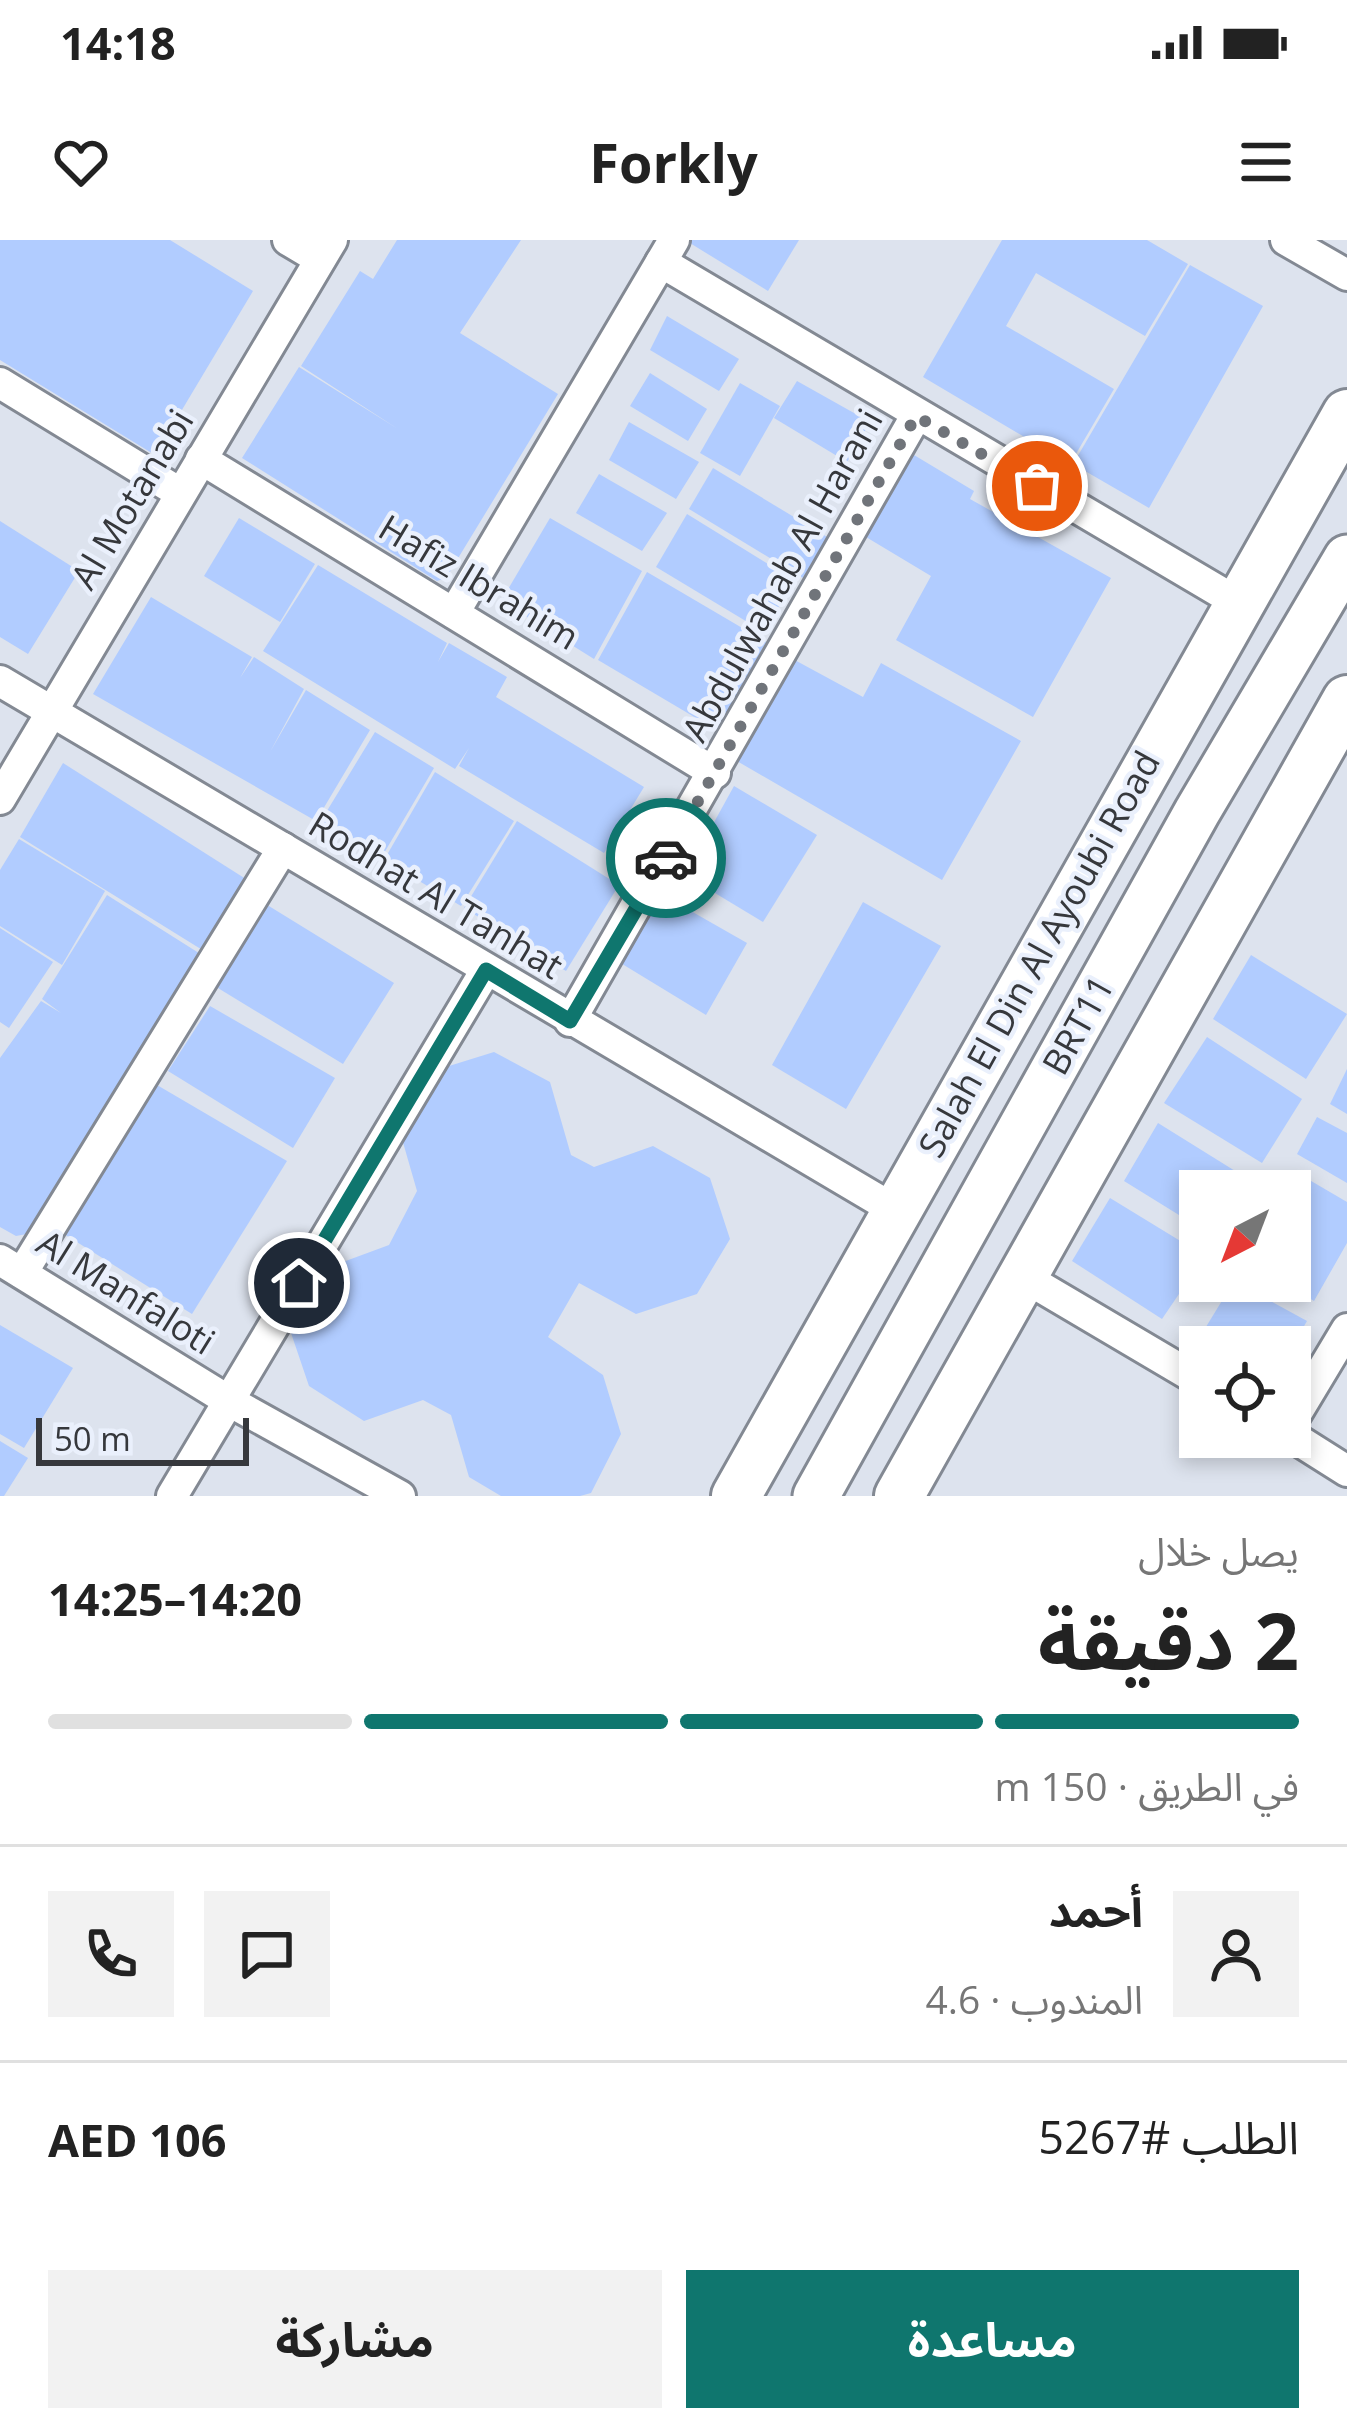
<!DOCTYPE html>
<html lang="ar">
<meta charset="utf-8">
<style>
body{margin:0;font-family:"Open Sans","Noto Sans Arabic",sans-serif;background:#f2f2f2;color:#222;direction:rtl;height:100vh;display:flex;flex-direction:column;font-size:45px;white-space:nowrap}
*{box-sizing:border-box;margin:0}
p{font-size:39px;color:#767676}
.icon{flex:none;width:66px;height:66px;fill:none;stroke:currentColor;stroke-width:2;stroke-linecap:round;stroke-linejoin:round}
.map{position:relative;height:1256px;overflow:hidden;direction:ltr}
.sheet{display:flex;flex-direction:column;background:#fff;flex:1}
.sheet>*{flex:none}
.needle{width:78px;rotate:222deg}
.fabs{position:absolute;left:1179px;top:930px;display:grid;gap:24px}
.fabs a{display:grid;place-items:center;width:132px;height:132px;border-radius:0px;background:#fff;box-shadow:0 6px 18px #0003;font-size:60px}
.scale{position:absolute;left:36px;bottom:30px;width:213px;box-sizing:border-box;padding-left:12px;border:6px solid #36383c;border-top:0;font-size:33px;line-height:42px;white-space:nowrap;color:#36383c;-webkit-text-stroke:9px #eaf0fc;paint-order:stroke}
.pin{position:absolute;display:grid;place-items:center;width:102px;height:102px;color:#fff;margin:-51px;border:6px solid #fff;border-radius:50%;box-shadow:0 3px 12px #0007}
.courier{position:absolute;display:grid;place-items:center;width:120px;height:120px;margin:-60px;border:9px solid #0f766e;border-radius:50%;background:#fff;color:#222;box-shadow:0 3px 15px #0007}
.summary em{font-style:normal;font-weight:700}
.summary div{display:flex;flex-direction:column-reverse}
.summary{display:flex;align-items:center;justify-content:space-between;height:204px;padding:0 48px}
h1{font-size:78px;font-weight:700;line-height:90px}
.bar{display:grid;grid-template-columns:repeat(4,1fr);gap:18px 12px;align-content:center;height:144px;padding:0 48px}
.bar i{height:15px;border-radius:9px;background:#e0e0e0}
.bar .current{background:#0f766e}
.bar p{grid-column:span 4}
.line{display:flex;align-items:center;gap:30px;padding:0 48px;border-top:3px solid #e0e0e0}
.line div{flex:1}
.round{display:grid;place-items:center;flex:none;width:126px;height:126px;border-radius:0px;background:#f2f2f2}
.action{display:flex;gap:24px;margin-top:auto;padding:24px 48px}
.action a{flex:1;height:138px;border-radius:0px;background:#0f766e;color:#fff;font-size:48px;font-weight:700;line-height:138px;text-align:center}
.action a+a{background:#f2f2f2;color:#222}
.status{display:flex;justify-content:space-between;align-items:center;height:84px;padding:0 60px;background:#fff;direction:ltr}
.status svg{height:33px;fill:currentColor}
header{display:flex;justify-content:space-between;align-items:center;height:156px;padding:0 48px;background:#fff;font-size:54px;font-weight:700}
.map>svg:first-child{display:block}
</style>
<div class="status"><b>14:18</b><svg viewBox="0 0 49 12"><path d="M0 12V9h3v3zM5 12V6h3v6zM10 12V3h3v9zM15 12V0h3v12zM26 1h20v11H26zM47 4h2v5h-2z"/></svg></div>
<header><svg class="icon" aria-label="menu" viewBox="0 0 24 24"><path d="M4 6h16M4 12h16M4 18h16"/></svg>Forkly<svg class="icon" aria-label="heart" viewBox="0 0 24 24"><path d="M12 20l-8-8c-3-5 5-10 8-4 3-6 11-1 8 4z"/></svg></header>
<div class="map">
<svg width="1347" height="1256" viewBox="0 0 1347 1256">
<rect width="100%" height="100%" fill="#dde3ee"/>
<g fill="#b1ccff">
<polygon points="0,0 170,0 253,51 155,215 0,120"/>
<polygon points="397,0 521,0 460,93 558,154 446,338 437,341 242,218 299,127 398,189 301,126 360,31 373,39"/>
<polygon points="685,0 799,0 768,51"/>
<polygon points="1002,0 1147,0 1188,24 1145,96 1036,33 1006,86 1114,149 1070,224 923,137"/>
<polygon points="1190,25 1263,66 1149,268 1073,224"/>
<polygon points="667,76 739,119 719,151 650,110"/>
<polygon points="650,133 707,169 688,201 630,166"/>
<polygon points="797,141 870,182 847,222 774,178"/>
<polygon points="740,143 780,166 740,236 700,213"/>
<polygon points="629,182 699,222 676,259 609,220"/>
<polygon points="904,209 974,251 970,259 1111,338 1033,477 896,400 931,336 856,291"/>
<polygon points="713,228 827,297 803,338 689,269"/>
<polygon points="599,234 667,273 642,311 576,273"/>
<polygon points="687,274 794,340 764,392 656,327"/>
<polygon points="239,278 315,324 280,382 204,336"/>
<polygon points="550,278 642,331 594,419 501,361"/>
<polygon points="0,281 79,331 28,414 0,397"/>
<polygon points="318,325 447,403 438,422 449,403 507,437 496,457 644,547 604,613 459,526 469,508 455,529 263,411"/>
<polygon points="647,332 766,402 718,491 598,420"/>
<polygon points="151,357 252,417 240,438 254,417 304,449 270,512 306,450 370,490 316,581 93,454"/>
<polygon points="791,418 863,457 881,423 1021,501 942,640 730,517"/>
<polygon points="375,492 434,528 380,620 319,584"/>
<polygon points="63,523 249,641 204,711 20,597"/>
<polygon points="435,532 514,581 461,666 384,620"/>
<polygon points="734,546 817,595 763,682 685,635"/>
<polygon points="517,581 619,645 566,731 464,668"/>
<polygon points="19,599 105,651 62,725 0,686 0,630"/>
<polygon points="654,650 747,703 706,775 614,719"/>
<polygon points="107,655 202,715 32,993 16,996 0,987 0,818 41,761 61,773 42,759"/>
<polygon points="863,662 941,706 846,869 772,825"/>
<polygon points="264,663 394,743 343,824 213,745"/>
<polygon points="0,688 53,722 9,788 0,782"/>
<polygon points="1251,715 1347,774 1306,839 1213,779"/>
<polygon points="210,766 335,838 293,908 168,831"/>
<polygon points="1207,797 1302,859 1262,923 1164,863"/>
<polygon points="494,812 550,842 571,915 594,927 653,906 710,938 730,999 697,1054 636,1074 579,1043 548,1097 603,1135 621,1194 591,1253 580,1256 501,1256 469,1237 451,1175 423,1160 364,1181 309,1146 290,1090 324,1029 389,1005 417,951 400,892 433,831"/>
<polygon points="1347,829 1347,874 1330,864"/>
<polygon points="157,845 287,921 192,1074 64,994"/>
<polygon points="1317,877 1347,893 1347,943 1297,914"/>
<polygon points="1158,883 1240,934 1230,951 1200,951 1200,988 1124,941"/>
<polygon points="1294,931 1347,962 1347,1003 1314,1061 1281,1041 1290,1041 1290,951 1282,951"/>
<polygon points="1110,958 1200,1013 1200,1023 1162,1079 1072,1021"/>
<polygon points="1234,1041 1307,1081 1292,1107 1210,1107 1198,1100"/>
<polygon points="0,1085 73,1128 24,1208 0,1194"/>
<polygon points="0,1201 28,1218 4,1256 0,1256"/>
</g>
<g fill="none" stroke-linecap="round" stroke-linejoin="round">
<g stroke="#838993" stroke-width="36">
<g id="street">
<polyline points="288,0 320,19"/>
<polyline points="1286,0 1347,35"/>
<polyline points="661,22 1237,362"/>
<polyline points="0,143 180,253"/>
<polyline points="201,219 715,533"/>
<polyline points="454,373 674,0"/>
<polyline points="0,441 895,970"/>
<polyline points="0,559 332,0"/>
<polyline points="570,781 916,176"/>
<polyline points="0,1020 229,1161 400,1256"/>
<polyline points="22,1033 283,608"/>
<polyline points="1024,1037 1200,1141"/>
<polyline points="1290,1184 1347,1089"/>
<polyline points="1290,1195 1347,1231"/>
<polyline points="172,1256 486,730"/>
</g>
</g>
<g stroke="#838993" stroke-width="51">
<polyline id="secondary" points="816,1256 1197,572 1347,318"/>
</g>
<g stroke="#838993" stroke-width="54">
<g id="primary">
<polyline points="736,1256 1347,174"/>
<polyline points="899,1256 1347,460"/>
</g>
</g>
<use href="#street" stroke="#fff" stroke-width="30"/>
<use href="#secondary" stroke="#fff" stroke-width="45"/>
<use href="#primary" stroke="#fff" stroke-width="48"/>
</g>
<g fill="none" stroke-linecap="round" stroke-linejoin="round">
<polyline stroke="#70747a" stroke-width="12" stroke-dasharray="0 21.6" points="666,618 916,176 1037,246"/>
<polyline stroke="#0f766e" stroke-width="15" points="299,1043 486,730 570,781 666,618"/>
</g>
<g text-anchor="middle" stroke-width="9" stroke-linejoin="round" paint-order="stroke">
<g font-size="36" fill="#36383c" stroke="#eaf0fc">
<text transform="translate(132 259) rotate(-59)" y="13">Al Motanabi</text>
<text transform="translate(782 335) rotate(-61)" y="13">Abdulwahab Al Harani</text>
<text transform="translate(479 342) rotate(31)" y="13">Hafiz Ibrahim</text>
<text transform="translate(436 655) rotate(31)" y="13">Rodhat Al Tanhat</text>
<text transform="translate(1039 714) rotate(-61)" y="13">Salah El Din Al Ayoubi Road</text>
<text transform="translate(1078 785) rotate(-61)" y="13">BRT11</text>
<text transform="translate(126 1052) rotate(32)" y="13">Al Manfaloti</text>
</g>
</g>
</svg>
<div class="fabs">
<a><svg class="needle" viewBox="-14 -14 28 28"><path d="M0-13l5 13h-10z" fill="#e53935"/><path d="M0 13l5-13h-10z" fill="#767676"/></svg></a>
<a><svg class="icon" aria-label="locate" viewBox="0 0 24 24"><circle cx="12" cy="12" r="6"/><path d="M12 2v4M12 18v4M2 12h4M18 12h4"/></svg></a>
</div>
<div class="scale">50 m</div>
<div class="pin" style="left:1037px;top:246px;background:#ea580c"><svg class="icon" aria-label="bag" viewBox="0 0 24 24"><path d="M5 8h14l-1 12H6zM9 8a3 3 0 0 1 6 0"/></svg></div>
<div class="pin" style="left:299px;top:1043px;background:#1f2937"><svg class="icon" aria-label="home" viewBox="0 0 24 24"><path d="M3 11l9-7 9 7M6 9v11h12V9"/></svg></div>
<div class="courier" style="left:666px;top:618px"><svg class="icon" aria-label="car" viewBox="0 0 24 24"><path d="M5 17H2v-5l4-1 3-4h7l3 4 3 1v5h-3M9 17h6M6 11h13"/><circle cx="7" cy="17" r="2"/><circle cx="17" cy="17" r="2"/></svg></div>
</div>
<section class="sheet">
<div class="summary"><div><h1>2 دقيقة</h1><p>يصل خلال</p></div><em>14:20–14:25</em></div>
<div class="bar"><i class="current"></i><i class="current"></i><i class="current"></i><i></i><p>في الطريق · 150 m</p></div>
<div class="line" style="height:216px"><a class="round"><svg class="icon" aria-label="person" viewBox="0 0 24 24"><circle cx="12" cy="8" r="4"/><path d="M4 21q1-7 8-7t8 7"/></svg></a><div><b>أحمد</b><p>المندوب · 4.6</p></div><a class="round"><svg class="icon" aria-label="chat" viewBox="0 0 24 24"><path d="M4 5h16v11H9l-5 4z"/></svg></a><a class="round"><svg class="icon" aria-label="phone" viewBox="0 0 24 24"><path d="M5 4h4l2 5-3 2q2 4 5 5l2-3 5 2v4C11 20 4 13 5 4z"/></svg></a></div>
<div class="line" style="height:156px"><div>الطلب #5267</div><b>AED 106</b></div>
<div class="action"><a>مساعدة</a><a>مشاركة</a></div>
</section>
